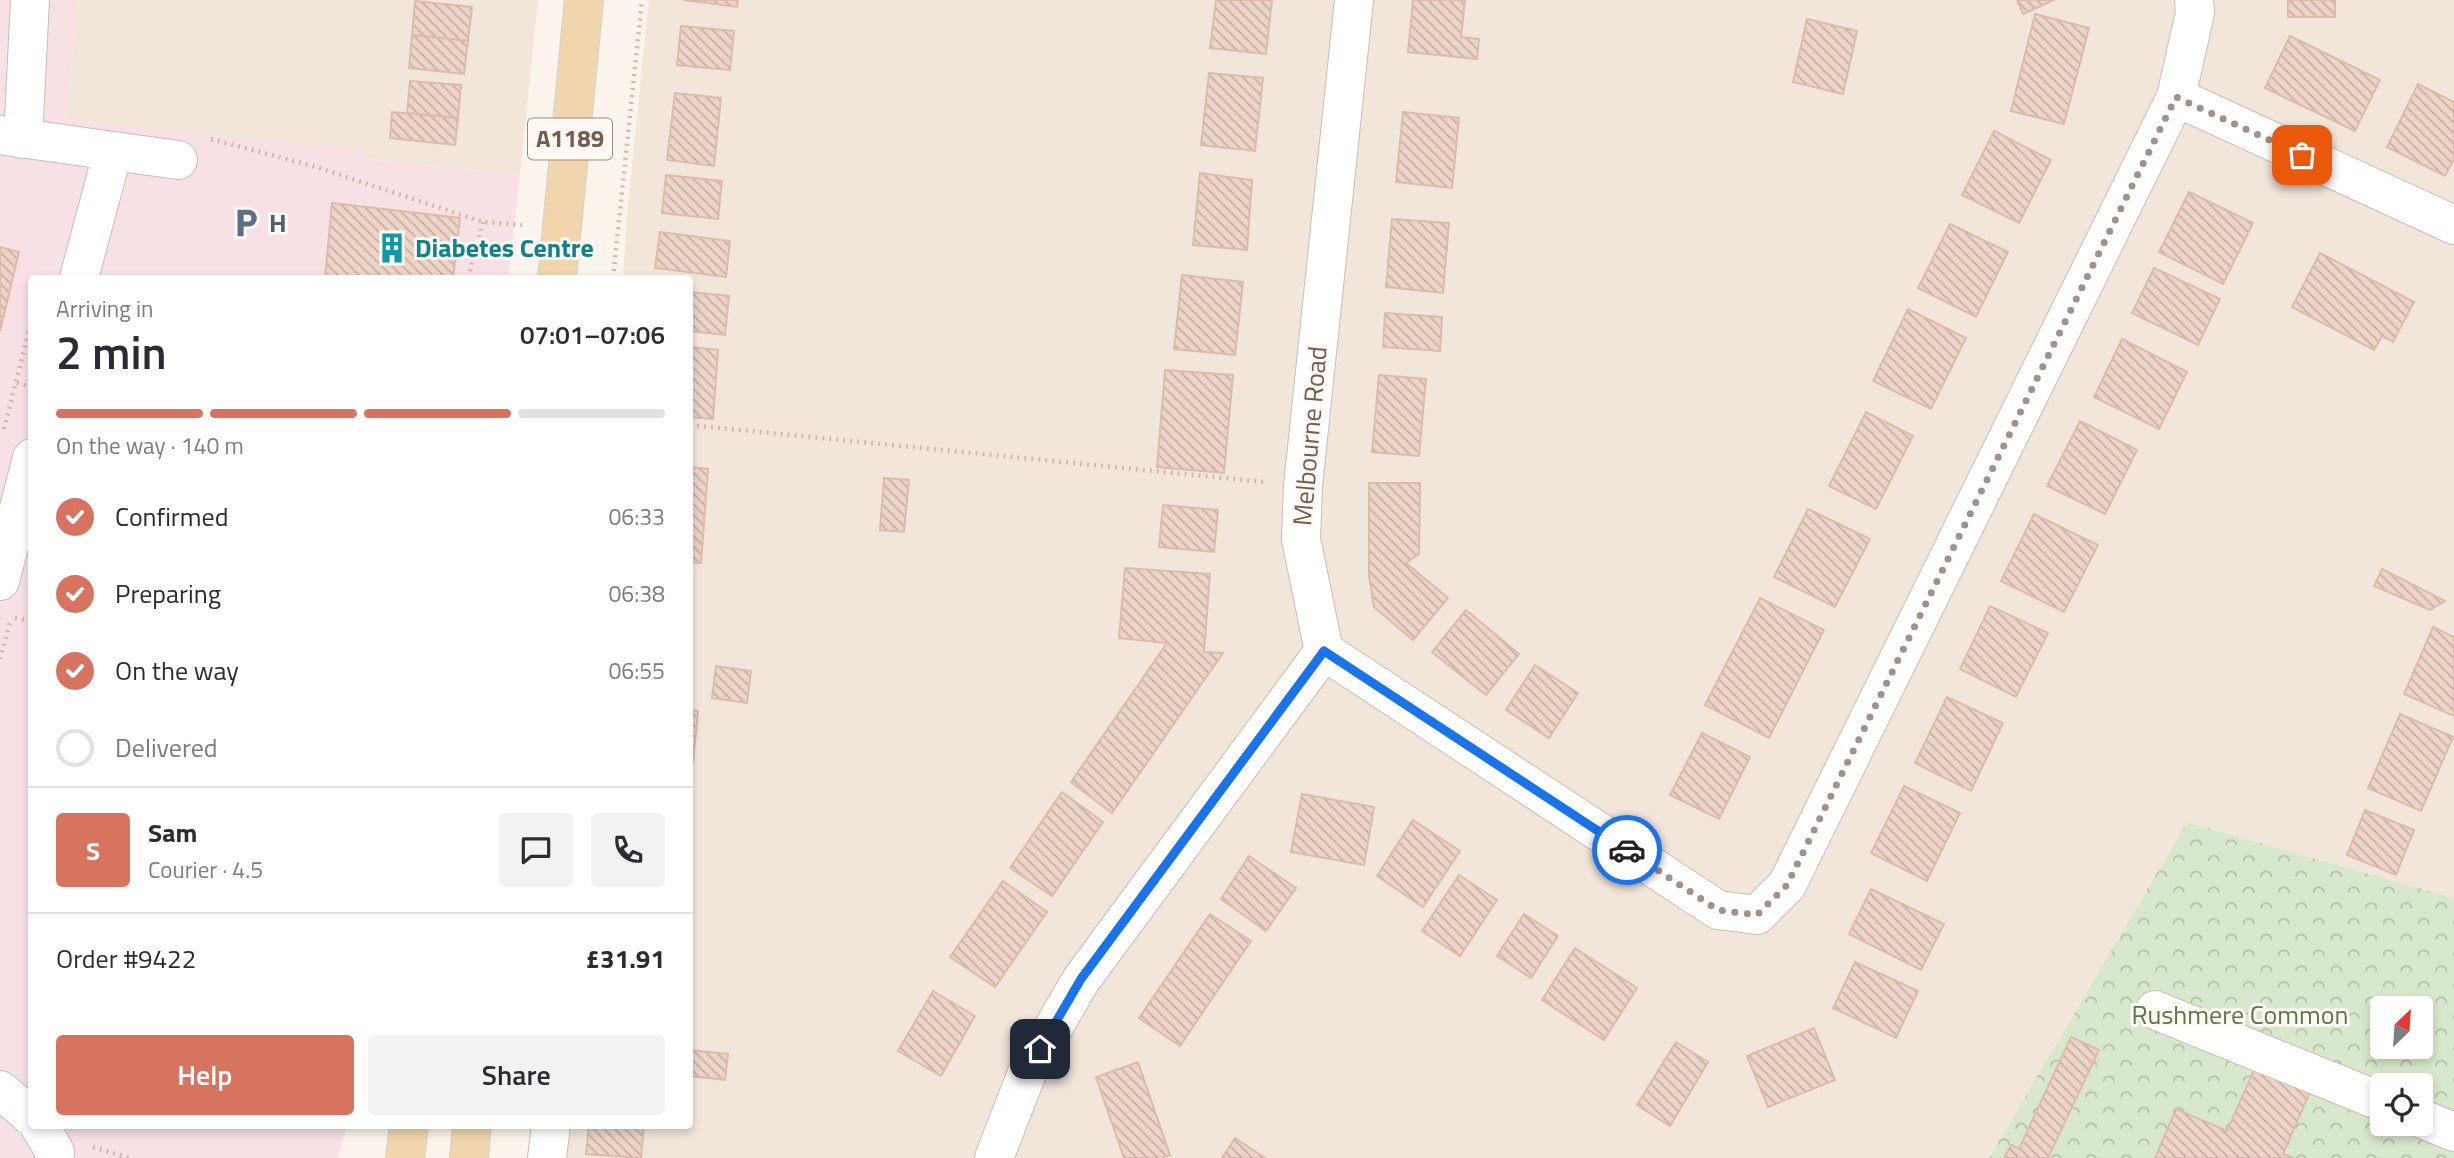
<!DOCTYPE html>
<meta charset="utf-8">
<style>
body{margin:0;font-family:"Titillium Web",sans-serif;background:#f2f2f3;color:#2b2b33;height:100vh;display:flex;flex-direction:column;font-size:26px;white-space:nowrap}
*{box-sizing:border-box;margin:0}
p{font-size:23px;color:#7c7c81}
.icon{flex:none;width:38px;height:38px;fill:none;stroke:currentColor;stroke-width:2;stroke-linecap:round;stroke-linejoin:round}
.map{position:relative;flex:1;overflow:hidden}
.drawer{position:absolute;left:28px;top:275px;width:665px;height:854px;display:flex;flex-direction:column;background:#fff;border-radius:7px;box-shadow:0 4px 10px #0003}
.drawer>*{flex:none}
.needle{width:46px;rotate:25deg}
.buttons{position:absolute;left:2370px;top:996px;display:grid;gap:14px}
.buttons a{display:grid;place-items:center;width:63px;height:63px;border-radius:7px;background:#fff;box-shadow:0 4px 10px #0003;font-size:35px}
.pin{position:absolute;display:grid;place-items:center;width:60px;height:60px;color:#fff;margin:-30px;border-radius:14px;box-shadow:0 4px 10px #0006}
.courier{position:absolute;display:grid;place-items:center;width:70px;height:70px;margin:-35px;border:5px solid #1a73e8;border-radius:50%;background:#fff;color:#222;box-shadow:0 2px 9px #0007}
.headline em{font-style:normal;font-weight:600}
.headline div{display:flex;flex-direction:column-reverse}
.headline{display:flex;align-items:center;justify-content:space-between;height:119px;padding:0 28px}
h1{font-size:46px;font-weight:600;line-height:52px}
.bar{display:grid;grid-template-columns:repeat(4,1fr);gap:10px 7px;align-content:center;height:84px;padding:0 28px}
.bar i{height:9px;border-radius:5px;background:#e1e1e2}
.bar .selected{background:#d67460}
.bar p{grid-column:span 4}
.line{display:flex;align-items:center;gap:18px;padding:0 28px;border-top:2px solid #e1e1e2}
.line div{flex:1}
.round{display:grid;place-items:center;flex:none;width:74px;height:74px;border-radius:7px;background:#f2f2f3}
ol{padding:0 28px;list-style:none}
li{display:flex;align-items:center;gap:21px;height:77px}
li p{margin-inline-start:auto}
li .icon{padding:7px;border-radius:50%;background:#d67460;color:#fff;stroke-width:4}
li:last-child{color:#7c7c81}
li i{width:38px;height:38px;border:4px solid #e1e1e2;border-radius:50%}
.button{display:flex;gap:14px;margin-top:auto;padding:14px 28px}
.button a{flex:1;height:80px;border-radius:7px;background:#d67460;color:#fff;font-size:28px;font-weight:600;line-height:80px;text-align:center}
.button a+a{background:#f2f2f3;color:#2b2b33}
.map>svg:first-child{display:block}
</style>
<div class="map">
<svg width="2454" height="1158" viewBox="0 0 2454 1158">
<defs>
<pattern id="park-crowns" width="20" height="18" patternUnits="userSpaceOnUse" patternTransform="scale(1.75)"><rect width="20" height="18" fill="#d8e8cc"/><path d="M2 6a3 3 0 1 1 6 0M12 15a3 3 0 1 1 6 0" fill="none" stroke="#b4bfa8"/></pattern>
<pattern id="building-back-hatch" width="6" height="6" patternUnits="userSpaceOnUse" patternTransform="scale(1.75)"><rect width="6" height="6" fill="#edd4c7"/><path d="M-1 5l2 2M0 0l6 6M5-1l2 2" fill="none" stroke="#c5afa4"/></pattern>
</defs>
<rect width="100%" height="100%" fill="#fbf4ec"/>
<g fill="#f2e6db">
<polygon points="78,0 538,0 520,175 365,159 366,151 66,120"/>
<polygon points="649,0 2454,0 2454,898 2187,822 1989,1158 548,1158 551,1125 690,1125 690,278 623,278 628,205"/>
</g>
<polygon fill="#f8e1e4" points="0,0 78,0 66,120 366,150 366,159 520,175 508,278 32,278 32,1125 347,1125 338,1158 0,1158"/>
<path fill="url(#park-crowns)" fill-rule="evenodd" d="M2187,822L2454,898V1158H1989ZM2382,1008H2420V1046H2382ZM2382,1085H2420V1124H2382Z"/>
<g fill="url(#building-back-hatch)" stroke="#debba9" stroke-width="2">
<polygon points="683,0 738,0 737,7"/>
<polygon points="1216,0 1272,0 1266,54 1210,48"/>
<polygon points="1413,0 1465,0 1461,37 1479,39 1477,59 1408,52"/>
<polygon points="2017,0 2054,0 2023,14"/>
<rect x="2288" y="0" width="47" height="17"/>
<polygon points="415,1 472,7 468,41 412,35"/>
<polygon points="2035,14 2089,28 2064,124 2011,111"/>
<polygon points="1807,19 1857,31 1843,94 1793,82"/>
<polygon points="681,26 734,31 730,70 677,65"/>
<polygon points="412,35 468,41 464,74 409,68"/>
<polygon points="2290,36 2380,80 2355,131 2265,88"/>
<polygon points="1209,73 1263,78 1255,151 1201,145"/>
<polygon points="410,81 461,85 458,118 407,113"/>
<polygon points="2418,84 2454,102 2454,159 2445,176 2387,147"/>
<polygon points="675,93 721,98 714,166 667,160"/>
<polygon points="392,112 458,118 455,145 390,138"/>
<polygon points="1403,112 1459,118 1452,188 1396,182"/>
<polygon points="1994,131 2051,160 2019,223 1962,195"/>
<polygon points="1200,173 1252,180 1247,250 1193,245"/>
<polygon points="666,175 722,181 718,219 662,213"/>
<polygon points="2189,192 2253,223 2223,284 2159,252"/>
<polygon points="332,203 460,218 453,278 325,278"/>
<polygon points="1392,219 1449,223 1443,293 1386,287"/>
<polygon points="1950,224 2008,252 1976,317 1918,288"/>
<polygon points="660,232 730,241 726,277 655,268"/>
<polygon points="0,247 19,252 0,331"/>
<polygon points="2320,253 2414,302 2393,342 2382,336 2374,350 2292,307"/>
<polygon points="2154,268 2220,299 2198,345 2132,313"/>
<polygon points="1182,275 1243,282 1235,355 1174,349"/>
<polygon points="690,292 729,296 725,335 690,331"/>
<polygon points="1908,309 1966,338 1931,409 1873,381"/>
<polygon points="1385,313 1442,317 1440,351 1383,347"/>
<polygon points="2122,339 2187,372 2159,429 2094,397"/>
<polygon points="690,347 718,350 713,419 690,417"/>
<polygon points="1165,370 1233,375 1224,473 1157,467"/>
<polygon points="1379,375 1426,379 1419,456 1372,452"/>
<polygon points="1866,412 1913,436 1876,509 1829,486"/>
<polygon points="2080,421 2137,450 2105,514 2047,486"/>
<polygon points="690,467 708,469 701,563 690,562"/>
<polygon points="884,478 909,480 904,532 880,530"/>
<polygon points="1369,483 1420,483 1419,554 1406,563 1448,598 1413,640 1374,607 1369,576"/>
<polygon points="1163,505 1218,510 1214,552 1159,547"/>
<polygon points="1808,509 1870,539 1835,607 1774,577"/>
<polygon points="2034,514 2098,545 2064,612 2001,581"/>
<polygon points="1125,568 1210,574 1204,652 1223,653 1112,813 1071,782 1167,643 1119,638"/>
<polygon points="2382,569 2445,601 2430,610 2374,586"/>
<polygon points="1760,598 1824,630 1769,738 1705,705"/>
<polygon points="1990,606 2048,633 2016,697 1960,669"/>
<polygon points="1466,610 1519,654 1486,695 1432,652"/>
<polygon points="2433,627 2454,637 2454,716 2404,694"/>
<polygon points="1535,665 1578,693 1549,738 1506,710"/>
<polygon points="716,666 751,671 747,703 712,698"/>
<polygon points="1947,697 2003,723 1971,791 1915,763"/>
<polygon points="690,710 698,711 693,763 690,763"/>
<polygon points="2400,714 2453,737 2421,811 2368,788"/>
<polygon points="1702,733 1750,757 1719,819 1670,795"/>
<polygon points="1904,786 1960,813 1927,881 1871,853"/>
<polygon points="1062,792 1103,822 1052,896 1010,868"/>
<polygon points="1302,794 1374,807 1364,865 1291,852"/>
<polygon points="2365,810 2414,830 2396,875 2347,855"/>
<polygon points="1413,820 1460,851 1423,907 1377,876"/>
<polygon points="1249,856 1296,888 1266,931 1221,899"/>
<polygon points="1459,875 1497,900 1460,956 1422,931"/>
<polygon points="1003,881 1047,912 995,987 950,957"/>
<polygon points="1871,889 1944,924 1921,970 1849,934"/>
<polygon points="1210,914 1251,941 1180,1046 1139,1018"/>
<polygon points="1524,914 1558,936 1531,978 1497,956"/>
<polygon points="1575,948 1637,988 1604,1040 1542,1000"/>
<polygon points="1855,962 1918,991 1896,1038 1833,1008"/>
<polygon points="933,991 975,1016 941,1076 898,1051"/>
<polygon points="1814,1028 1835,1080 1768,1107 1747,1056"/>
<polygon points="2071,1037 2099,1050 2048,1158 2004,1158 2011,1145 2019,1149"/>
<polygon points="1676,1042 1708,1062 1670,1126 1637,1105"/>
<polygon points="690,1050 728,1054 725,1080 690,1076"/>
<polygon points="1138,1062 1170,1155 1160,1158 1124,1158 1096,1077"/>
<polygon points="2255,1068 2310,1092 2283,1154 2294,1158 2155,1158 2176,1109 2227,1131"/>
<polygon points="589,1125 644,1125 641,1158 586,1154"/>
<polygon points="1235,1138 1265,1158 1222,1158"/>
</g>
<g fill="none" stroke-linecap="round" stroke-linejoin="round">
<g stroke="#ccbdb3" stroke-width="40">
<g id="minor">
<polyline points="1354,0 1303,486 1301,539 1324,651 1718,910 1757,915 1787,885 2176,97 2195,13 2194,0"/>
<polyline points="2176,97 2454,225"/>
<polyline points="0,135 113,151 79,278"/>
<polyline points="23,139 30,0"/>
<polyline points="113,151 178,160"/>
<polyline points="0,581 32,458"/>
<polyline points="2155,1010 2382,1102"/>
<polyline points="0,1090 32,1117"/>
<polyline points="2420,1118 2454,1132"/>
<polyline points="39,1125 55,1152 54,1158"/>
<polyline points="547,1158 551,1125"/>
<polyline points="994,1158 1027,1073 1081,980 1324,651"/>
</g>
</g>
<g stroke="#d8d1ce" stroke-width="40">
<g id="major">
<polyline points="557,278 584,0"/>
<polyline points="405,1158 409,1125"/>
<polyline points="469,1158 472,1125"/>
</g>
</g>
<g stroke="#d3b7a9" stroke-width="4.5" stroke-dasharray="2 5" stroke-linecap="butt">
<polyline points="211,139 313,166 483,222 522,225"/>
<polyline points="468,278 483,222"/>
<polyline points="613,278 642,0"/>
<polyline points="17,383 32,387"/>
<polyline points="690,425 1264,482"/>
<polyline points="4,429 32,318"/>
<polyline points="15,618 32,621"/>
<polyline points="0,659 11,619"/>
<polyline points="93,1147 129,1158"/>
</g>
<use href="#minor" stroke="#fff" stroke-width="38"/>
<use href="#major" stroke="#f1d5ad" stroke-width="38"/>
</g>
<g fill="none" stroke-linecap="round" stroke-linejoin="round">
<polyline stroke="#a39187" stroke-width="7" stroke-dasharray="0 12.6" points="1627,850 1718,910 1757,915 1787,885 2176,97 2302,155"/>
<polyline stroke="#1a73e8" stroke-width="9" points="1040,1049 1081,979 1324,651 1627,850"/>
</g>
<defs>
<g id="parking-bare" transform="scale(2.415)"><path d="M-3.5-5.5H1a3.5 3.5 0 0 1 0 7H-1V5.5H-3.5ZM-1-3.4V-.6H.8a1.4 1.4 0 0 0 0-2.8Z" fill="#5c6f8a" stroke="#fef9f3" stroke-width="2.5" paint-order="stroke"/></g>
<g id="building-bare" transform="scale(2.415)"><path d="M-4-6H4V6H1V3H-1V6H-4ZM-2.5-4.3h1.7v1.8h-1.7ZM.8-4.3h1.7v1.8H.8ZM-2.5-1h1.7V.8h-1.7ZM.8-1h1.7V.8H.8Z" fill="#0f9aa8" stroke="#fef9f3" stroke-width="2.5" paint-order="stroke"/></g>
</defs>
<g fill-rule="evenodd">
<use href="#parking-bare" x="246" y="223"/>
<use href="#building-bare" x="392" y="248"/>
</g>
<g text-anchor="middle" stroke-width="6" stroke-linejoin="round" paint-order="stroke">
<rect fill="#fef9f3" stroke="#9d8b82" stroke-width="2" x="528" y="118.5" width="84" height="41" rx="5"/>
<g font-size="24" font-weight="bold" fill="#745c51">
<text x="570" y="147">A1189</text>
</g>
<g font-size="26" font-weight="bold" fill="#4e5e75" stroke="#fef9f3" text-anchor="start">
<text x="269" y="232">H</text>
</g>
<g font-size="26" font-weight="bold" fill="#0d838f" stroke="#fef9f3" text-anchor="start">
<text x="415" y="257">Diabetes Centre</text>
</g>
<g font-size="26" fill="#745c51" stroke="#fef9f3">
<text transform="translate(1310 436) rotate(-85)" y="9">Melbourne Road</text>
</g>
<g font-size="26" fill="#5a784a" stroke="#fef9f3">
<text x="2240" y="1024">Rushmere Common</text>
</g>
</g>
</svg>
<div class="buttons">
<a><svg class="needle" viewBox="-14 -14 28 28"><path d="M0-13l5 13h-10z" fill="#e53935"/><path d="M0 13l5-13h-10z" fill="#7c7c81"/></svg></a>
<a><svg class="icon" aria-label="locate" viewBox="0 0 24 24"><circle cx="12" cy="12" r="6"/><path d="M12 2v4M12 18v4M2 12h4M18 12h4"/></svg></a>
</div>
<div class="pin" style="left:2302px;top:155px;background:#ea580c"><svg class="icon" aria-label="bag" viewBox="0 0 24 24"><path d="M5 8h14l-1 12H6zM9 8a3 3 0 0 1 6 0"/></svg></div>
<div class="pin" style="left:1040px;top:1049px;background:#1f2937"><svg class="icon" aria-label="home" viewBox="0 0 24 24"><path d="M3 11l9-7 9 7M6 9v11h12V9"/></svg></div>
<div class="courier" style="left:1627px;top:850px"><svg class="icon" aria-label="car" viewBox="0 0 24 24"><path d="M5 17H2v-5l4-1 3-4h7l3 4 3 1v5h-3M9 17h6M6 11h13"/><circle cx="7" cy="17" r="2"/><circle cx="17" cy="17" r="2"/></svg></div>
<section class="drawer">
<div class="headline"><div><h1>2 min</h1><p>Arriving in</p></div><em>07:01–07:06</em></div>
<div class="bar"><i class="selected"></i><i class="selected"></i><i class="selected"></i><i></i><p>On the way · 140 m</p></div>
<ol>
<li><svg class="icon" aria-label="check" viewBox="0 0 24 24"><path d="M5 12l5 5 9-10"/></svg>Confirmed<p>06:33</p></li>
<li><svg class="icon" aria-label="check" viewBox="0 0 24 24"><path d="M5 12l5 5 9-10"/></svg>Preparing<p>06:38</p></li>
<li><svg class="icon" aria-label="check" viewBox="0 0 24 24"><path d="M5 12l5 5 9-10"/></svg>On the way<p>06:55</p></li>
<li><i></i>Delivered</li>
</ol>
<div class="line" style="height:126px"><b class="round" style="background:#d67460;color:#fff">S</b><div><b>Sam</b><p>Courier · 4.5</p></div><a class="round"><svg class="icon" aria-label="chat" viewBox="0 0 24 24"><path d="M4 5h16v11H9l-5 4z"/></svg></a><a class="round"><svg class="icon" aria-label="phone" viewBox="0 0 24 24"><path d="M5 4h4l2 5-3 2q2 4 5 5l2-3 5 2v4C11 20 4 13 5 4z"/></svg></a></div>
<div class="line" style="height:91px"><div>Order #9422</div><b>£31.91</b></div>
<div class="button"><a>Help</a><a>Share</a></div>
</section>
</div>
